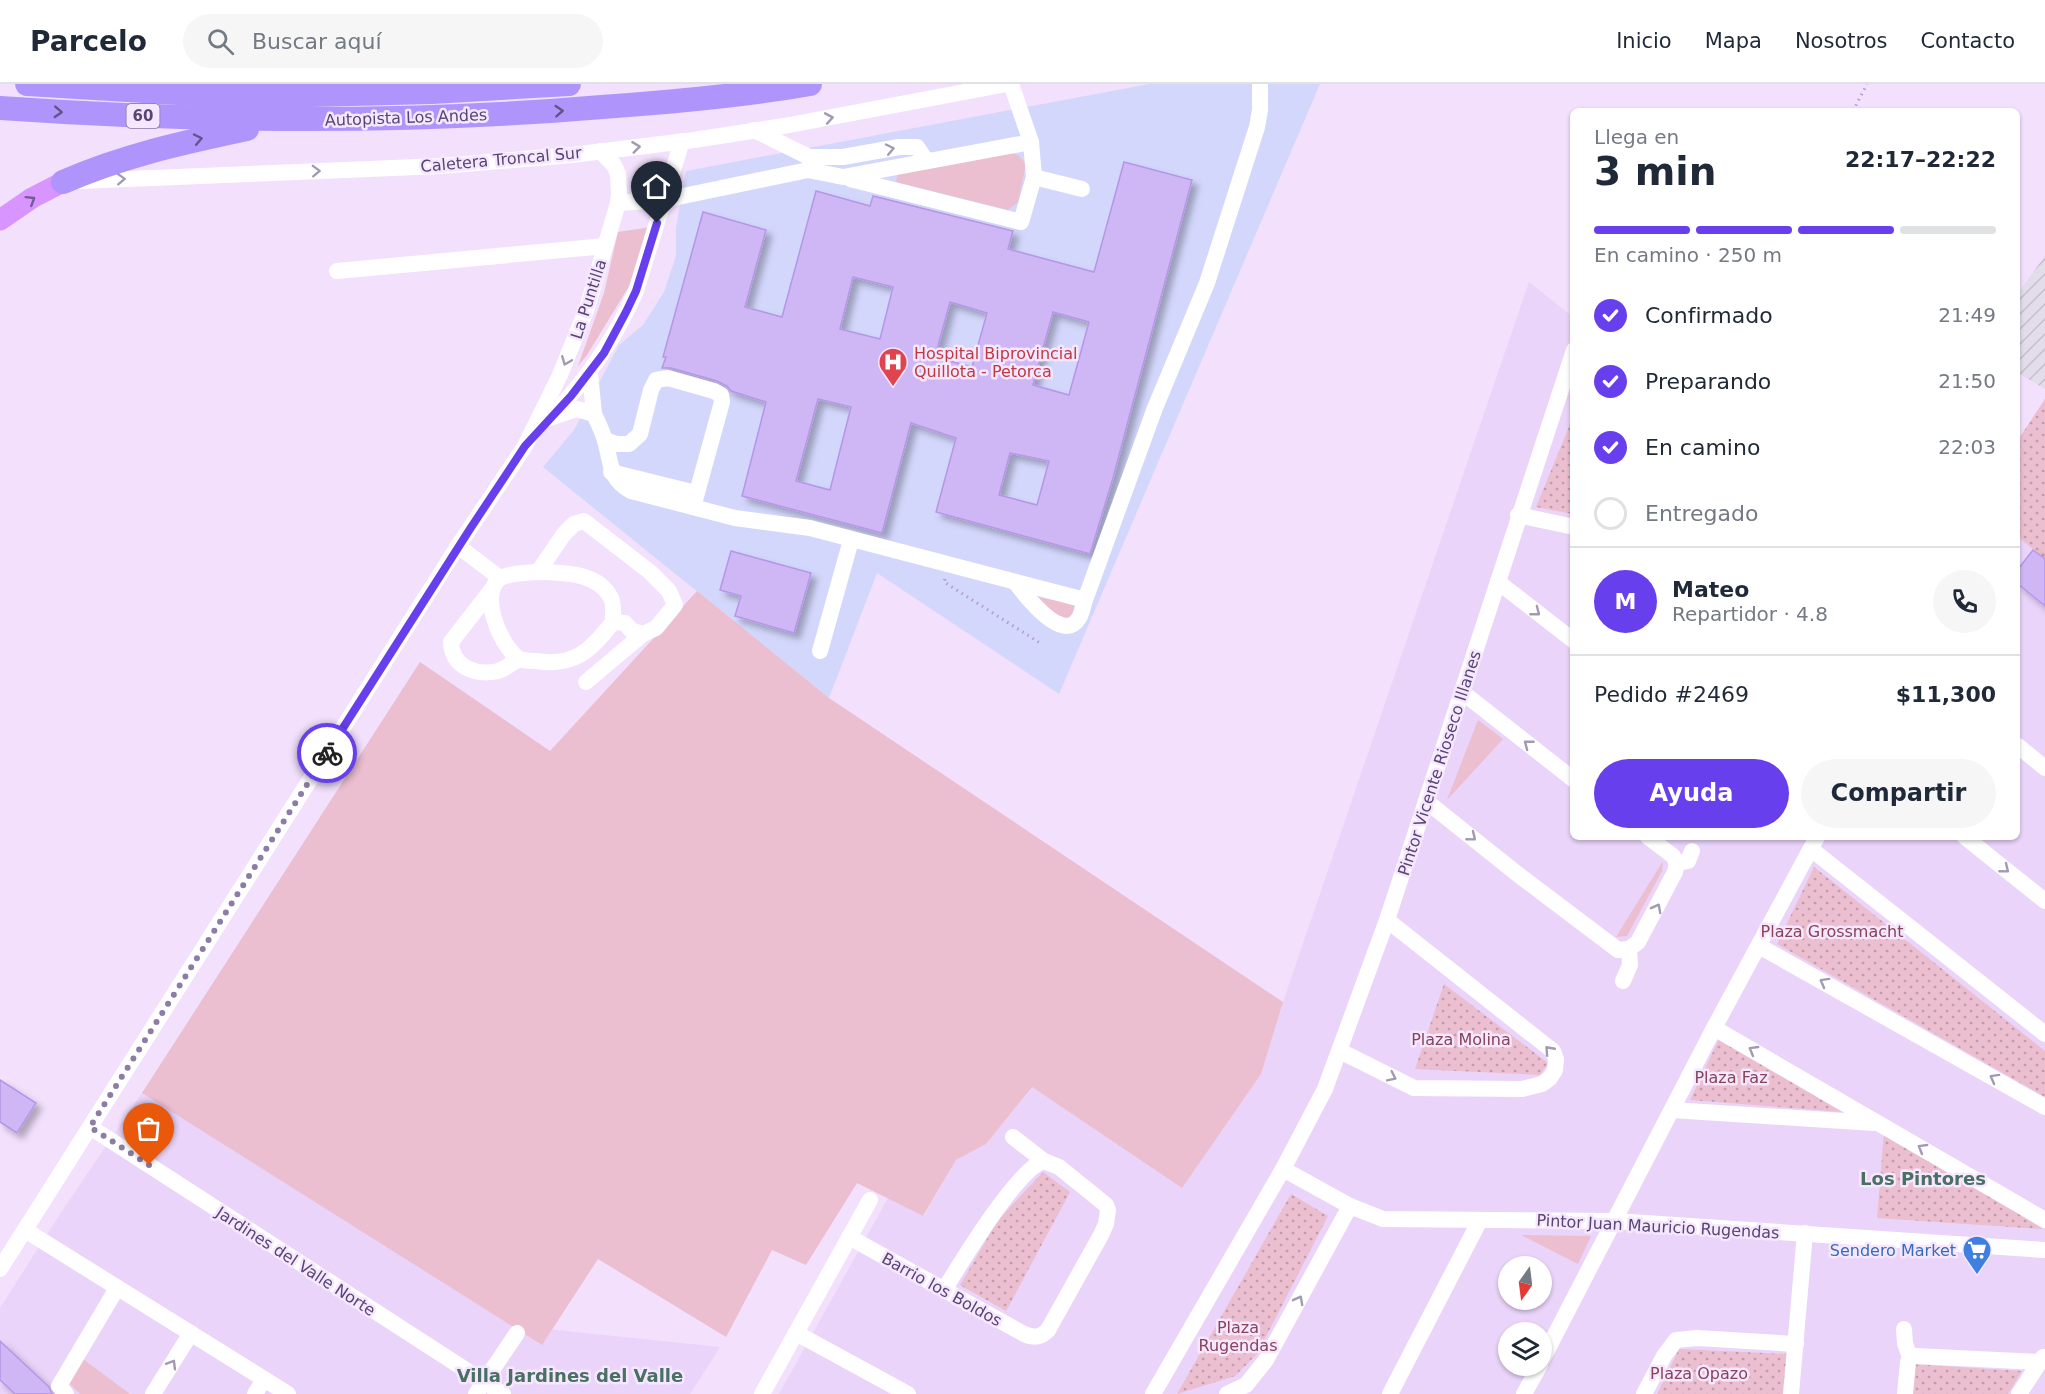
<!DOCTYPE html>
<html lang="es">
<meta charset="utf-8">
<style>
body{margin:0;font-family:"DejaVu Sans",sans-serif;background:#f6f6f7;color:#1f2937;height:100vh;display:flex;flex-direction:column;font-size:22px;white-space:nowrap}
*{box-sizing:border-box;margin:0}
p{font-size:20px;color:#747a83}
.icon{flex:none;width:33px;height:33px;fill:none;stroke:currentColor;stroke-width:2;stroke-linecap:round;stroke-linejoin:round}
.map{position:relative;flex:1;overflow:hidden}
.side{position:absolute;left:1570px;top:24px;width:450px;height:732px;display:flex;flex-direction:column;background:#fff;border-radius:9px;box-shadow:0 2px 4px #0004}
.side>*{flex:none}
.needle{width:39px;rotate:194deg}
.fabs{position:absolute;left:1498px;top:1172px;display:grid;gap:12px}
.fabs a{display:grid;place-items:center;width:54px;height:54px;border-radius:50%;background:#fff;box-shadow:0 2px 4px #0004;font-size:30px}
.pin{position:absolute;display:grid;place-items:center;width:51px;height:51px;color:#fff;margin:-62px -26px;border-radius:50% 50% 50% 0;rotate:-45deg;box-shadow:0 0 6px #0007}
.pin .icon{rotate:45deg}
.courier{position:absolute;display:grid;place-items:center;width:60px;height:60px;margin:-30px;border:4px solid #673fed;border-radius:50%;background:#fff;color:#222;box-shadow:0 2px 8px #0007}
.headline em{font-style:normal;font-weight:600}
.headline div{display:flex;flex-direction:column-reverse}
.headline{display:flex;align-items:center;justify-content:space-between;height:102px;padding:0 24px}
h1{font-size:39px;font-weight:600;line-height:45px}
.bar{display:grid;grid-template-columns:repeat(4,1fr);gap:9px 6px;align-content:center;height:72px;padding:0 24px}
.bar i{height:8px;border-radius:4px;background:#e0e1e3}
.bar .on{background:#673fed}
.bar p{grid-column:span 4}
.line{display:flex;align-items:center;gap:15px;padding:0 24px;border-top:2px solid #e0e1e3}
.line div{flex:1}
.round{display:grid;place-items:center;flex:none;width:63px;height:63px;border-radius:32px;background:#f6f6f7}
ol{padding:0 24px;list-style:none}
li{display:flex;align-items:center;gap:18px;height:66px}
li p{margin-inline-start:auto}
li .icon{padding:6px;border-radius:50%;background:#673fed;color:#fff;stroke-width:4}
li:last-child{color:#747a83}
li i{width:33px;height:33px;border:3px solid #e0e1e3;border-radius:50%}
.action{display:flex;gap:12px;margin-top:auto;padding:12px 24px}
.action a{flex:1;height:69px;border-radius:36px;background:#673fed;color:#fff;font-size:24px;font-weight:600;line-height:69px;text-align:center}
.action a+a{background:#f6f6f7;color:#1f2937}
header{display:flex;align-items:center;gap:36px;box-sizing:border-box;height:84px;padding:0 30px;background:#fff;border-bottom:2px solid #e0e1e3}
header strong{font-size:28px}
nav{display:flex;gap:33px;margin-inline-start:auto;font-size:21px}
.search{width:420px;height:54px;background:#f6f6f7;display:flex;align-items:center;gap:15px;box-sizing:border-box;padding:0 21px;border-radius:33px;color:#747a83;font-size:22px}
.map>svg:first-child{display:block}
</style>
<header>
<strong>Parcelo</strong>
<div class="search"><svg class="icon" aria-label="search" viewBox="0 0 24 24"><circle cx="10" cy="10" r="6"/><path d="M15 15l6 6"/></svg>Buscar aquí</div>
<nav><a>Inicio</a><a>Mapa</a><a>Nosotros</a><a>Contacto</a></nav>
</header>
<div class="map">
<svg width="2045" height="1310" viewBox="0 0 2045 1310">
<defs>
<pattern id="industrial-furrows" width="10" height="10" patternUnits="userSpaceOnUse" patternTransform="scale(1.5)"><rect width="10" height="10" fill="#e3dceb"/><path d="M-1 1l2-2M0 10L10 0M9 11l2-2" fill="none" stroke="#c5becd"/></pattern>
<pattern id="park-dots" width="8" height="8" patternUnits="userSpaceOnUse" patternTransform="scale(1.5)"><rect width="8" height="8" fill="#ebbed0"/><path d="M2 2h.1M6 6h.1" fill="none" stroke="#c19cad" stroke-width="1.8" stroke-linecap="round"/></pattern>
<filter id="shadow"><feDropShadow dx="5.5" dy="5.5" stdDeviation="3" flood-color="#0004"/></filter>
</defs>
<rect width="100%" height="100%" fill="#f2e0fd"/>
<g fill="#ead4fa" fill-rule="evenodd">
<path d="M1529,198L1573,233L1574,753H2018V453L2045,475V1310H779L888,1114L924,1132L956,1076L986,1060L1032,1003L1181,1103L1261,990L1283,918ZM1509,1182H1542V1215H1509ZM1509,1248H1542V1281H1509Z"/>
<polygon points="142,1009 537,1244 720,1263 690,1310 0,1310 0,1224 60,1130"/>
</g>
<polygon fill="url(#industrial-furrows)" points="2045,172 2045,305 2018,289 2018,209"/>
<polygon fill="#d3d7fc" points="1149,0 1320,0 1059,610 877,489 829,614 543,383 574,346 619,261 643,241 664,208 676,172 676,144 686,87"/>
<g fill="#ebbed0">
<polygon points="1007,69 1018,71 1026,80 1018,118 1008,126 896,98 898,90"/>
<polygon points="651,143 631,199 587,271 578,282 604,209 618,148"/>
<polygon points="697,507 829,614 1283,918 1261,990 1182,1104 1032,1003 986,1060 956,1076 923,1132 857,1099 806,1181 772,1166 726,1253 598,1175 542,1261 142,1009 420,578 550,667"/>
<polygon points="1032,512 1073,520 1075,526 1065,538"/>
<polygon points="1478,636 1503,655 1447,716"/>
<polygon points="1663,777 1662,787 1627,852 1616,853"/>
<polygon points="1521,1151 1591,1152 1578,1180"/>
<polygon points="83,1275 130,1310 80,1310 69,1299"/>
</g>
<g fill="url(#park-dots)">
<polygon points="2045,315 2045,475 2018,453 2018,356"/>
<polygon points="1573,333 1573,430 1536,423"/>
<polygon points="1814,783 2045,967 2045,1013 1777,860"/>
<polygon points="1444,900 1548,979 1540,991 1415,985"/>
<polygon points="1719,955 1842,1028 1690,1016"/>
<polygon points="1884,1048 2043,1145 1877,1134"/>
<polygon points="1043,1088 1070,1108 1006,1227 960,1201 998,1136"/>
<polygon points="1291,1110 1328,1132 1257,1270 1235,1292 1177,1310"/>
<polygon points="1679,1265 1788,1270 1785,1310 1657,1310"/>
<polygon points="1912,1280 2022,1287 2008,1310 1910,1310"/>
</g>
<g fill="#cfb6f4" stroke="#b596e7" stroke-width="1.5" fill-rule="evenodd" filter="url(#shadow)">
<path d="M1124,78L1192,96L1113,394L1090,470L936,428L956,354L911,339L882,449L742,412L766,318L731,307L727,302L717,297L671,284H662L666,273H663L703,128L766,146L745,223L782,233L816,107L870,122L873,112L1013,147L1008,165L1094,188ZM853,193L893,203L880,255L840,245ZM950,218L987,229L972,283L935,273ZM1053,228L1089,238L1069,311L1033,301ZM818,315L851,323L830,406L796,397ZM1010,369L1049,377L1037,421L999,411Z"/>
<polygon points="2033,466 2045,475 2045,522 2018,500 2018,485"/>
<polygon points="731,467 811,489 794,549 735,532 741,512 720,506"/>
<polygon points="0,996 36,1019 17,1049 0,1038"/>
<polygon points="0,1257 49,1303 52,1310 15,1310 0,1296"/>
</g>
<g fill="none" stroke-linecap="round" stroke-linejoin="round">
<g stroke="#b39ad8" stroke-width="3" stroke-dasharray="1.5 4.5" stroke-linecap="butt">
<polyline points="1853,27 1867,0"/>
<polyline points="945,495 944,498 1040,559"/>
</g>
<g stroke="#fff" stroke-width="16">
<polyline points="754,46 809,73 843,73 899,63 917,63 924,73"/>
<polyline points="1034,93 1082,105"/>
<polyline points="850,95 1021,138 1034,93 1031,58 1011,0"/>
<polyline points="79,97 441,82 572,71 694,56 784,42 1007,0"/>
<polyline points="618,119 664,116 808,86 843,93 1031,58"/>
<polyline points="337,187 605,162"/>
<polyline points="590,289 594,330"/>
<path d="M552,332C588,294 615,255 636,207L682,57"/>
<path d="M550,334L577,325L594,330C598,339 603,348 605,357C612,380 608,394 631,407L735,434L810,444L1085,516L1155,324L1207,199L1257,43L1260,26V0"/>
<polyline points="605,356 617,360 629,360 640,350 651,306 656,296 668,294 714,307 721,311 722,318 693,423"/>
<polyline points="611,388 688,407"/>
<polyline points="1518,431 1574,443"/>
<polyline points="458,462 500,494"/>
<polyline points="538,488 564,450 574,440 584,437 650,488 669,507 675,521 656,544 643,550 631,546 625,539 613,538"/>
<path d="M545,488C569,489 599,490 611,514C614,520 613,531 613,538C591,566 575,583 536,577C531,577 522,577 518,574C501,562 479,512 499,495C506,489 536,488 545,488Z"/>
<path d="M1015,498C1025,511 1063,561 1079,534C1082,529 1083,522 1085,516"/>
<polyline points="1498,498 1574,557"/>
<path d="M493,504L451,558C452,583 475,592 498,587C505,585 512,579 519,575"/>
<polyline points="820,567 851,456"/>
<polyline points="586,598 643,550"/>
<polyline points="1462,608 1574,696"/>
<polyline points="2018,662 2045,684"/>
<polyline points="1426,717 1520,792 1618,866 1629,865 1638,858 1675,788 1677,779"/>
<polyline points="1648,753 1673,772 1677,779"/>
<polyline points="1965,753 2045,817"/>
<polyline points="1811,765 2045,950"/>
<polyline points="1677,779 1688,777 1692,767"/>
<polyline points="1759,862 2045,1023"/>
<polyline points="1623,897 1630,881 1629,865"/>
<polyline points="1714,944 2045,1136"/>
<polyline points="1340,967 1414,1004 1522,1005 1542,1000 1550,994 1555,986 1556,975 1553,967 1387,836"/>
<polyline points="1672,1026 1874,1039"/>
<polyline points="90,1043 503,1310"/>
<polyline points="1283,1085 1350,1122 1383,1135 1615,1137 2045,1166"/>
<polyline points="25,1146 288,1310"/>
<path d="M849,1153L1024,1250C1034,1254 1040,1254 1048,1246L1101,1151L1106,1140L1108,1126L1106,1121L1059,1083L1044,1077L1013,1053"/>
<polyline points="0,1185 458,462 525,362 560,291 587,224 618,119 619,110 618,90 614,81 600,67"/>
<path d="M944,1206C960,1180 1018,1084 1044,1077"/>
<polyline points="1904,1245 1905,1259 1910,1274"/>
<polyline points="796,1249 908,1310"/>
<polyline points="1542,1276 1714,944 1817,753"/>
<polyline points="66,1310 59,1302 117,1204"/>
<polyline points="153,1310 191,1249"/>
<polyline points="255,1310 264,1295"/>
<polyline points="476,1310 517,1249"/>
<polyline points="762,1310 870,1116"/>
<polyline points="1153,1310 1283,1085 1325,1005 1387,836 1574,266"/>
<polyline points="1227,1310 1246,1301 1266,1276 1350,1122"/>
<polyline points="1390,1310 1480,1136"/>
<polyline points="1524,1310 1540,1281"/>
<polyline points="1644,1310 1664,1272 1676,1256 1697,1254 1796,1260"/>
<polyline points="1791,1310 1805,1149"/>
<polyline points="1905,1310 1908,1278 1910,1274 1915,1272 2039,1278"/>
<polyline points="2019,1310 2043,1273"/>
</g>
<polyline stroke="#d895ff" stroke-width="21" points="0,136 32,114 63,98"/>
<g stroke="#af94fb" stroke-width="24">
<polyline points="27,0 194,10 271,12 432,8 569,0"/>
<path d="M0,24C201,38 402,40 602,23C672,18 741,12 810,0"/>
<path d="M63,98C125,71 182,59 247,45"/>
</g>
</g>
<defs><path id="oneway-chevron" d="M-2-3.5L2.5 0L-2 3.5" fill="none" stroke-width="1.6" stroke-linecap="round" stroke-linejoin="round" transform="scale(1.5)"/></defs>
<g stroke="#645289">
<use href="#oneway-chevron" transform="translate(559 27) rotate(-4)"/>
<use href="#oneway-chevron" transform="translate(58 28) rotate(3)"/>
<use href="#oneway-chevron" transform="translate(198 55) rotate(-12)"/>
</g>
<g stroke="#a399b3">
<use href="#oneway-chevron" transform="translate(829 34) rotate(-10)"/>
<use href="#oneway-chevron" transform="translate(636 63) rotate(-7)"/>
<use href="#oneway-chevron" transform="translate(890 65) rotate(-12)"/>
<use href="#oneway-chevron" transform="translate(316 87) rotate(-2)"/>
<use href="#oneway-chevron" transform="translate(121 95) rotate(-2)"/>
<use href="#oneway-chevron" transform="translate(566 277) rotate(112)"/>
<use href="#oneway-chevron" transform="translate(1536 528) rotate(38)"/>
<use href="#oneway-chevron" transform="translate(1528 660) rotate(-142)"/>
<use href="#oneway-chevron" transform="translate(1472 753) rotate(39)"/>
<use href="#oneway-chevron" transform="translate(2005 785) rotate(39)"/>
<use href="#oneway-chevron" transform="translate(1657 824) rotate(-62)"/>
<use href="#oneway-chevron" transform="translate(1824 898) rotate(-151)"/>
<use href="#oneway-chevron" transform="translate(1549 966) rotate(-132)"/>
<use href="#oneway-chevron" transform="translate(1753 966) rotate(-150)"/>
<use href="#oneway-chevron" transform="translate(1392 993) rotate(26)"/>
<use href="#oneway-chevron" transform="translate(1994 994) rotate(-151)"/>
<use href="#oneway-chevron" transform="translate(1922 1064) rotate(-150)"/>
<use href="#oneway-chevron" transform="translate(1299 1216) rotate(-62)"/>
<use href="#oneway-chevron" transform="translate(172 1280) rotate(-59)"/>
</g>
<use stroke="#775a98" href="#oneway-chevron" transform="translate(31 116) rotate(-32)"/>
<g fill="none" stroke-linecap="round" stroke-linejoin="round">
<polyline stroke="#8d7ca5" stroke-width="6" stroke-dasharray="0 10.8" points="149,1081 90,1043 327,669"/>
<polyline stroke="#673fed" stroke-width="8" points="327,669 470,445 525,362 571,312 604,269 626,228 636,207 657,139"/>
</g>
<defs>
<g id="hospital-pin" transform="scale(1.5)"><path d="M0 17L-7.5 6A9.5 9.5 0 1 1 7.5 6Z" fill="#e0444e" stroke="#f6e7ff"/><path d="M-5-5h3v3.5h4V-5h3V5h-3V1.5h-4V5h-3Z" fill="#fff"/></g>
<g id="supermarket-pin" transform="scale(1.5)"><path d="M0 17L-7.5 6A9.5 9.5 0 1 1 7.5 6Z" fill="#3f7fe0" stroke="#f6e7ff"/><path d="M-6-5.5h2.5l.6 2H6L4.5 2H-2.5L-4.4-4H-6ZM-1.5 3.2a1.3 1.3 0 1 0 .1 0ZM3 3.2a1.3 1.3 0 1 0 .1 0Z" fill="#fff"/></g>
</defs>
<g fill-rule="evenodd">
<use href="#hospital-pin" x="893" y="278"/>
<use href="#supermarket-pin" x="1977" y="1166"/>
</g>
<g text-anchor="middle" stroke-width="5" stroke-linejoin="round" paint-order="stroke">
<rect fill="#f6e7ff" stroke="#87769e" stroke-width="1.5" x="126.5" y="20" width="33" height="24" rx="4.5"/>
<g font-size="15" font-weight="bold" fill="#574675">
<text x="143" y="37">60</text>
</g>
<g font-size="16" fill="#574675" stroke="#f6e7ff">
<text transform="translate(406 33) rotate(-2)" y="6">Autopista Los Andes</text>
<text transform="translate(501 75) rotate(-5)" y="6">Caletera Troncal Sur</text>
<text transform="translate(588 215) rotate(-72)" y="6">La Puntilla</text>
<text transform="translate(1439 679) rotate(-72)" y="6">Pintor Vicente Rioseco Illanes</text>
<text transform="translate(1658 1142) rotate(3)" y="6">Pintor Juan Mauricio Rugendas</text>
<text transform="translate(296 1177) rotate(33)" y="6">Jardines del Valle Norte</text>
<text transform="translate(942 1205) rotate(29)" y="6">Barrio los Boldos</text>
</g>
<g font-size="16" fill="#be3a42" stroke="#f6e7ff" text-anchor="start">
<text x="914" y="275">Hospital Biprovincial<tspan x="914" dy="18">Quillota - Petorca</tspan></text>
</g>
<g font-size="16" fill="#874357" stroke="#f6e7ff">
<text x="1832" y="853">Plaza Grossmacht</text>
<text x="1461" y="961">Plaza Molina</text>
<text x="1731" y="999">Plaza Faz</text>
<text x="1238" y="1249">Plaza<tspan x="1238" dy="18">Rugendas</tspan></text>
<text x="1699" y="1295">Plaza Opazo</text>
</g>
<g font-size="16" fill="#366cbe" stroke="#f6e7ff" text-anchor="end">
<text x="1956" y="1172">Sendero Market</text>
</g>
<g font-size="18" font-weight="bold" fill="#497063" stroke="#f6e7ff">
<text x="1923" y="1101">Los Pintores</text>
<text x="570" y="1298">Villa Jardines del Valle</text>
</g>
</g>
</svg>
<div class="fabs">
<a><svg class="needle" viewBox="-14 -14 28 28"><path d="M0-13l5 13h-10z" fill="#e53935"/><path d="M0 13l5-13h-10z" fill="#747a83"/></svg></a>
<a><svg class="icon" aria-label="layers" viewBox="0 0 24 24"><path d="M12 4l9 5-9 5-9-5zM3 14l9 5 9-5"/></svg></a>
</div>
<div class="pin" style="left:149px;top:1081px;background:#ea580c"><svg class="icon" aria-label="bag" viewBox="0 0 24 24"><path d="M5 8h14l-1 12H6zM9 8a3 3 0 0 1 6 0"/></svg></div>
<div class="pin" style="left:657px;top:139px;background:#1f2937"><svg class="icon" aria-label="home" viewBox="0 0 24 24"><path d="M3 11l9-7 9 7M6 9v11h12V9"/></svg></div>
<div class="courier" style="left:327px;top:669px"><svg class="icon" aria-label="bike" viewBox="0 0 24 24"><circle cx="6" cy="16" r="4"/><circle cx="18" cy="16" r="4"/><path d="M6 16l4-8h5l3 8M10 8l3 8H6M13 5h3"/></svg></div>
<section class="side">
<div class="headline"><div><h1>3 min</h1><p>Llega en</p></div><em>22:17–22:22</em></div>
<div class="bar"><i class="on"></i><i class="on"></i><i class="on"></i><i></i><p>En camino · 250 m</p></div>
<ol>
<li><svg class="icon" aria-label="check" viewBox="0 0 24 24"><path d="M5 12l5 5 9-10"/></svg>Confirmado<p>21:49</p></li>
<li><svg class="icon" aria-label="check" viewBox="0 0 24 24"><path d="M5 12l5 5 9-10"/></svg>Preparando<p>21:50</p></li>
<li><svg class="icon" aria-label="check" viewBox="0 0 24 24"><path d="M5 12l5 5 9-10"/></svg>En camino<p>22:03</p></li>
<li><i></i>Entregado</li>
</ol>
<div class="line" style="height:108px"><b class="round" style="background:#673fed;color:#fff">M</b><div><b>Mateo</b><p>Repartidor · 4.8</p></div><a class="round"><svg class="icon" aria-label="phone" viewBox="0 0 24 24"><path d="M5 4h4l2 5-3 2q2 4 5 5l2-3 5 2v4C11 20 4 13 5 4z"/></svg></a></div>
<div class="line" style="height:78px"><div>Pedido #2469</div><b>$11,300</b></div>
<div class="action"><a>Ayuda</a><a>Compartir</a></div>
</section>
</div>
